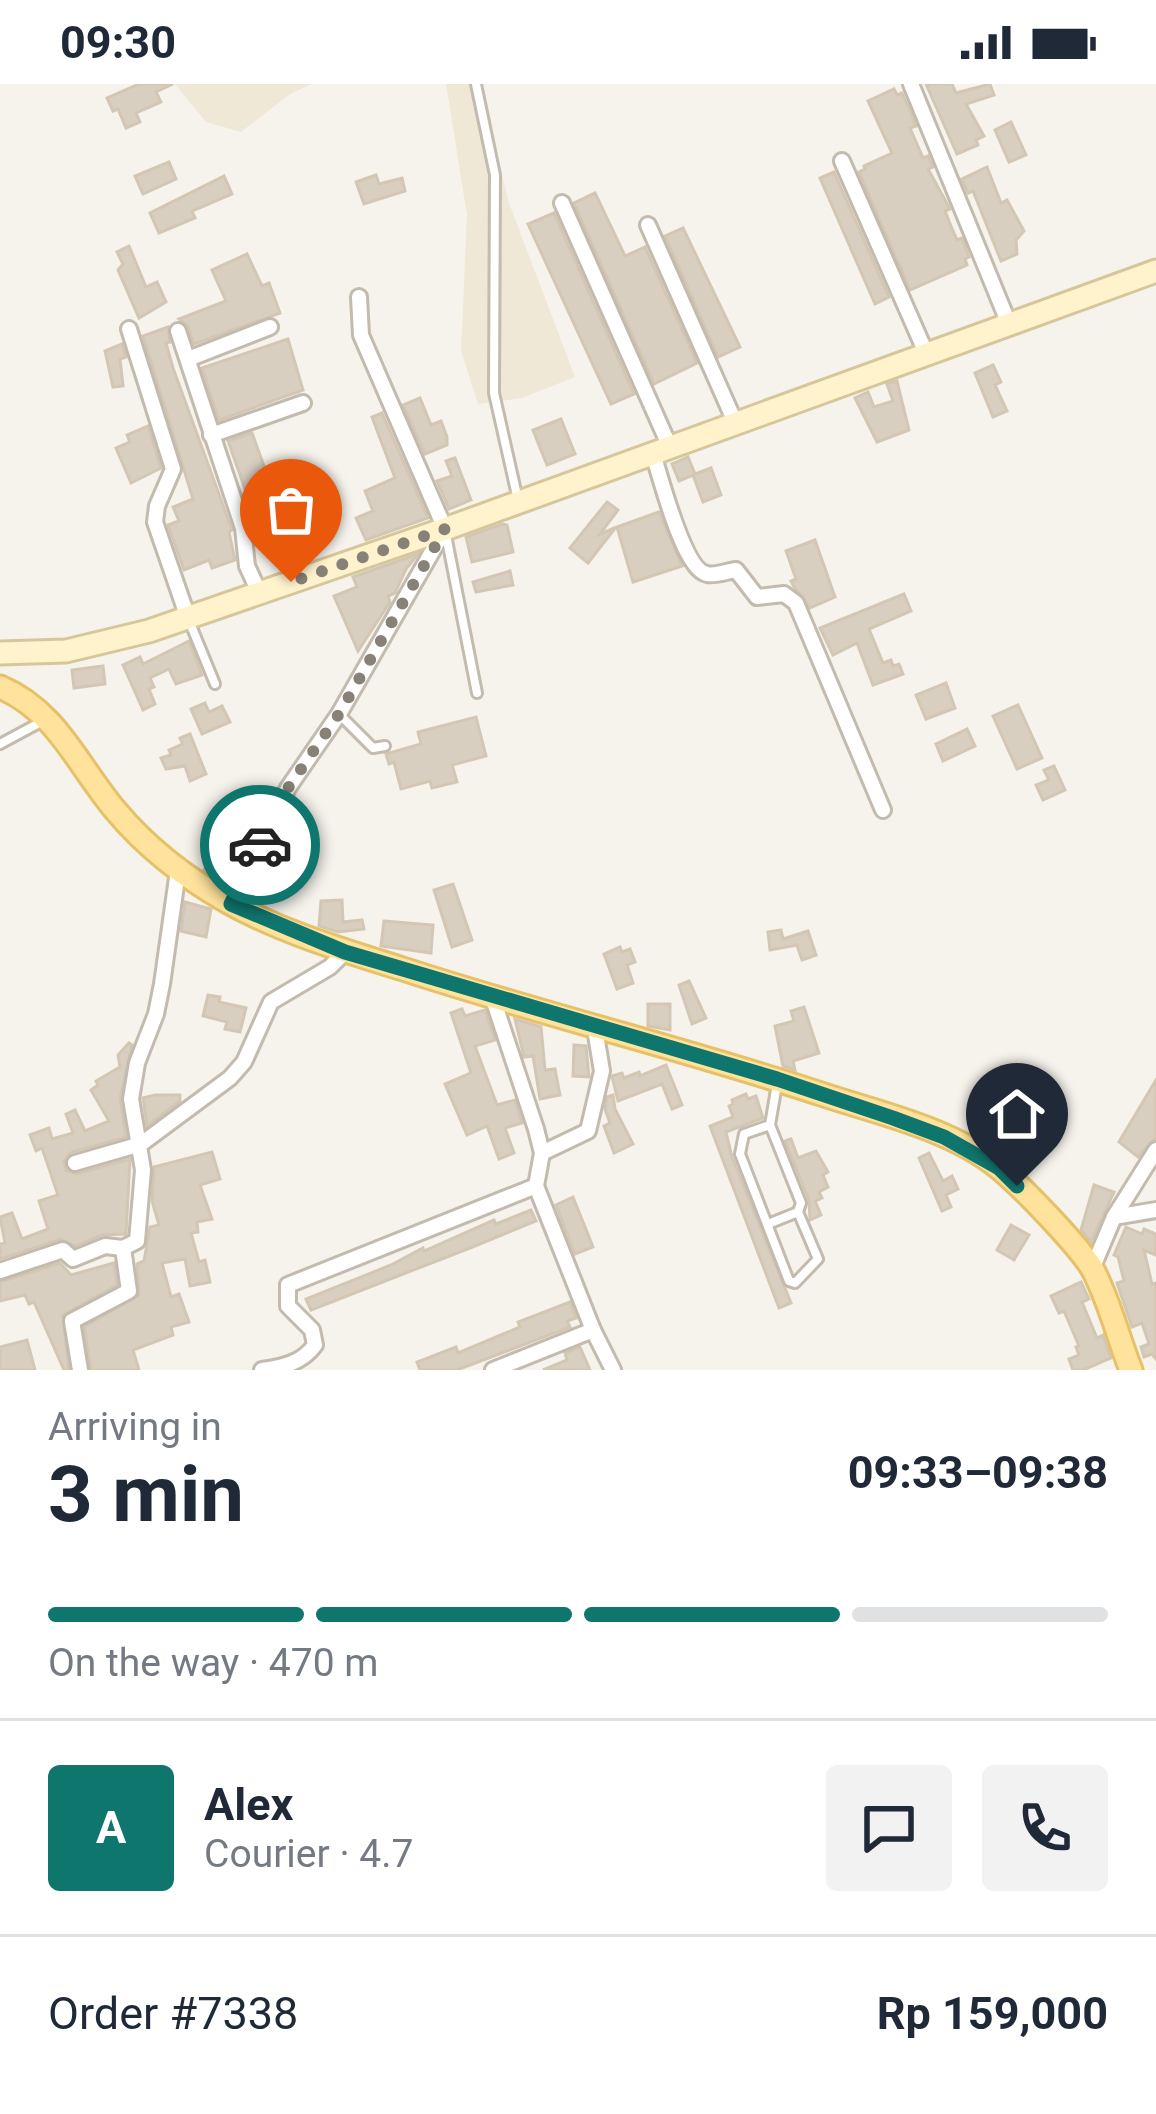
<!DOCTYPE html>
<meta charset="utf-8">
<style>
body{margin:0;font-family:Roboto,sans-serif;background:#f2f2f3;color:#1f2937;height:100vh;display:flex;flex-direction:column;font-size:45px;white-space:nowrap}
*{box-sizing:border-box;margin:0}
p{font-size:39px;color:#747a83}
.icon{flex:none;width:66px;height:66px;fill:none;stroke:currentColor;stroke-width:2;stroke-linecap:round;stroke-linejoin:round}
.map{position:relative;height:1286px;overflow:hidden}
.details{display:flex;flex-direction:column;background:#fff;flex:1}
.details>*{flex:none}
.pin{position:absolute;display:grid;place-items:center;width:102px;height:102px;color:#fff;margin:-123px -51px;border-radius:50% 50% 50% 0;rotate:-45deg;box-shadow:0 0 12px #0007}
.pin .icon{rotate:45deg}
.courier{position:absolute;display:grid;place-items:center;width:120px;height:120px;margin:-60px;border:9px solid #0f766e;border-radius:50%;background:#fff;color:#222;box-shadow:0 3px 15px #0007}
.summary em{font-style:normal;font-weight:700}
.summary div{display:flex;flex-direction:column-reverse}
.summary{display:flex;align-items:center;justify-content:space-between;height:204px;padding:0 48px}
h1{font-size:78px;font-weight:700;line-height:90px}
.bar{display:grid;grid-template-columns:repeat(4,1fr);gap:18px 12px;align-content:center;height:144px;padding:0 48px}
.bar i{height:15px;border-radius:9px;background:#e0e1e3}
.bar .on{background:#0f766e}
.bar p{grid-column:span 4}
.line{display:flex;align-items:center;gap:30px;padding:0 48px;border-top:3px solid #e0e1e3}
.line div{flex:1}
.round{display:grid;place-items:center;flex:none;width:126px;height:126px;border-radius:12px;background:#f2f2f3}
.status{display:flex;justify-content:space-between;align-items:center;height:84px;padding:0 60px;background:#fff;direction:ltr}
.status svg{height:33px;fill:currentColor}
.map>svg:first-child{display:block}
</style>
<div class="status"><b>09:30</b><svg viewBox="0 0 49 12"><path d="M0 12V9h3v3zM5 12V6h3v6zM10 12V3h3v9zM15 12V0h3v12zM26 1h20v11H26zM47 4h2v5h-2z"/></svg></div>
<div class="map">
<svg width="1156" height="1286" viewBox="0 0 1156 1286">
<rect width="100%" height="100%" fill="#f6f3ec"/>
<g fill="#efe8d6">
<polygon points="175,0 312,0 290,10 241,48 206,38"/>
<polygon points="446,0 479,0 509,119 575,293 522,314 478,320 461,267 467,131"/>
</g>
<g fill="#d8cfc1" stroke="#d3c7b4" stroke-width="3">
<polygon points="139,0 173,0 156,8 161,18 136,29 140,38 126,44 118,25 113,27 107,14"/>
<polygon points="926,0 952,0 956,9 990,0 994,11 966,20 984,52 976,56 978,61 957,70"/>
<polygon points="894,5 897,11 902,9 911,29 916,42 910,44 923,74 928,72 933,83 928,85 950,125 945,127 951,142 957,156 962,154 969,173 965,175 967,181 910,206 859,88 865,85 864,82 892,69 868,17"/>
<polygon points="1011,38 1026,71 1009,78 995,46"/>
<polygon points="169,78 176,95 143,110 135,92"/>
<polygon points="987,83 1001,119 1007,116 1024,147 1016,156 1017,170 1001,177 973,107 968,109 962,95"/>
<polygon points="834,88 889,213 875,220 820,94"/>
<polygon points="376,91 379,100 402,94 405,107 364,120 356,98"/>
<polygon points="224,92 232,110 192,127 195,134 159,149 150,129"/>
<polygon points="595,109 625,172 645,163 697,279 654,300 574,119"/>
<polygon points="554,129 634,310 611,320 528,140"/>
<polygon points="683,144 740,263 718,273 665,152"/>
<polygon points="129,162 146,203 157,198 166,218 139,234 118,186 123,180 117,168"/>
<polygon points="247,170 262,202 269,199 280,229 194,260 188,242 179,235 226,217 212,186"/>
<polygon points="168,243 170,258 166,259 173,284 232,446 229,448 235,476 212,484 209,476 184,486 168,441 179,437 173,423 193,415 143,252"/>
<polygon points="288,255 303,306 219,336 202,284"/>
<polygon points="122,260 126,273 120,275 123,302 113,303 105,267"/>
<polygon points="993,281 1001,298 995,301 1007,327 993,333 975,289"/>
<polygon points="897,297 909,346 877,358 855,314 868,308 874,323 893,317 887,300"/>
<polygon points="420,314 431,341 441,337 447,353 447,361 425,370 403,321"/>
<polygon points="382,329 428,434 366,456 356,434 373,427 365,407 395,394 372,333"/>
<polygon points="561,335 575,370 547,381 533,346"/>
<polygon points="148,342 161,384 131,399 116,364 130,358 127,351"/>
<polygon points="252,349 273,407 250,419 228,357"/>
<polygon points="688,373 695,390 711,384 721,411 703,418 693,391 679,397 672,380"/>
<polygon points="455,374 471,416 449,425 437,397 452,392 446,377"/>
<polygon points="607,418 618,426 600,450 616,443 588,479 570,464"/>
<polygon points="659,428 682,482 633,498 617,443"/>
<polygon points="502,440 507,441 513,468 472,478 466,453"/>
<polygon points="815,456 835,513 810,524 794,503 791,497 796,495 786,467"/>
<polygon points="418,470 406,485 395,509 388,512 390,518 358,567 334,512 357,503 353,493"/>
<polygon points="510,487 513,501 476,508 473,498"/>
<polygon points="904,510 911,527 869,545 883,579 891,576 893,582 899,580 903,590 873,601 857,559 833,571 820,544"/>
<polygon points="189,557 202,591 176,600 169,585 150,594 154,603 149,605 155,620 143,626 123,581 140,573 143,580"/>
<polygon points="103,582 105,600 74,604 72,586"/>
<polygon points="946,599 955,624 926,635 916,611"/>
<polygon points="205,619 209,628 222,622 230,638 202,650 191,625"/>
<polygon points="1018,621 1042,674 1017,685 993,632"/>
<polygon points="476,633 486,672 452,681 457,698 432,704 430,697 401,705 394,678 389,680 386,670 421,660 418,648"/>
<polygon points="967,645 975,662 943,677 936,660"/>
<polygon points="190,650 206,690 190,697 185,682 166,685 161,674 171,671 169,666 183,660 180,654"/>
<polygon points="1054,682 1065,706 1043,716 1036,701 1049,696 1044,686"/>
<polygon points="221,758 243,770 228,801 204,786"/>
<polygon points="453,800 472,856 452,863 434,806"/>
<polygon points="342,816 343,838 362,836 364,845 338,848 319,842 321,817"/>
<polygon points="185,818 211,825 206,853 181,847"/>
<polygon points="384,837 433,841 431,869 381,862"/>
<polygon points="781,846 783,855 808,847 816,871 802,876 797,861 770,866 768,848"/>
<polygon points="620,863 622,868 630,865 635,878 627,881 633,899 617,905 604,870"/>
<polygon points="689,897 706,934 692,940 679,901"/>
<polygon points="208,911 220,913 219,918 246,924 240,948 225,945 227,938 203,932"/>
<polygon points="648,920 670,920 670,946 648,942"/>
<polygon points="804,923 819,969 793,977 795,986 783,982 775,942 794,937 791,927"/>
<polygon points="462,925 465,932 485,926 495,956 475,962 497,1021 515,1016 522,1039 505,1044 514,1069 499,1075 487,1042 467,1051 445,1000 471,989 451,929"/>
<polygon points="515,935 541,943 545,986 555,985 560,1011 540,1015 533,972 524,973"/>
<polygon points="129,959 132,961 120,1014 126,1053 72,1068 64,1077 66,1086 77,1090 130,1075 126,1150 102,1151 75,1162 61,1155 0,1175 0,1160 5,1159 0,1133 12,1129 22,1155 48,1145 39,1117 58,1111 42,1064 36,1067 30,1051 49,1044 52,1055 73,1049 66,1030 75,1026 85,1047 109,1037 91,1006 98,1001 96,997 120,983 118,971"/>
<polygon points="574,961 586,962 589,993 573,992"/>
<polygon points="666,981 682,1021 672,1025 662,1000 618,1017 612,992 622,989 624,994 639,988 640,992"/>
<polygon points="1156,996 1156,1053 1138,1073 1119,1058"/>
<polygon points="746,1010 748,1015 756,1012 763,1034 726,1048 732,1073 791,1219 779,1224 710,1042 733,1033 729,1022 733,1020 732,1016"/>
<polygon points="155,1011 180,1011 180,1017 147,1042 143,1014"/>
<polygon points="613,1011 615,1025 633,1060 614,1069 604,1042 610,1039 605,1025 607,1013"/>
<polygon points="791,1055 798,1074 816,1067 828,1088 823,1091 828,1103 819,1108 822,1114 815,1117 821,1131 810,1136 809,1116 785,1057"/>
<polygon points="212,1068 220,1095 200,1101 212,1135 197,1138 198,1148 191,1149 199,1178 205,1176 210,1198 190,1202 185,1175 162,1179 171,1213 179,1210 189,1238 171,1243 173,1251 133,1266 139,1286 91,1286 84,1243 139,1211 137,1180 144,1177 150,1143 159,1141 152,1117 154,1083"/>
<polygon points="929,1069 943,1097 952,1092 958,1105 946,1111 951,1123 942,1127 919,1074"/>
<polygon points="1094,1101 1114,1108 1091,1158 1081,1146"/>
<polygon points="573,1113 593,1163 575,1170 556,1121"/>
<polygon points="531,1126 536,1137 470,1164 311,1226 306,1215 391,1181 423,1164 424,1167 494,1136 496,1140"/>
<polygon points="1011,1141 1029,1151 1014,1176 997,1166"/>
<polygon points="1126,1143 1142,1150 1144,1145 1156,1150 1156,1171 1144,1166 1152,1200 1156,1199 1156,1275 1152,1270 1144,1273 1141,1263 1149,1260 1142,1239 1132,1243 1117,1199 1124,1197 1118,1173 1114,1171"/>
<polygon points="60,1179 71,1191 114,1179 117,1201 63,1231 69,1286 64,1286 34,1218 29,1220 25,1211 0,1217 0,1198"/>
<polygon points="1081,1198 1089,1215 1082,1218 1097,1254 1103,1251 1111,1274 1083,1286 1073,1286 1069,1275 1079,1271 1076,1263 1079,1262 1064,1227 1059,1229 1051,1212"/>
<polygon points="570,1218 576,1234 567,1237 570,1243 457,1286 420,1286 417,1278 456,1263 458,1269 520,1243 518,1238"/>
<polygon points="27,1256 35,1286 0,1286 0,1263"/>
<polygon points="580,1263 590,1286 543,1286 567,1276 565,1269"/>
</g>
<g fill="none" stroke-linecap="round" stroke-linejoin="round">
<g stroke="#c2bbae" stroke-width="14">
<g id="lane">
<polyline points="476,0 495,91 494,309 518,416"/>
<polyline points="445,446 477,609"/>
<polyline points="188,534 215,600"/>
<polyline points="340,631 373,664 385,662"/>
<polyline points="0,660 41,638"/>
<polyline points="770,1041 744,1050 740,1070 789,1197 795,1199 818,1175 798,1128 801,1119 770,1041 777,1000"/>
<polyline points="768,1140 798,1128"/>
</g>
</g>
<g stroke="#c2bbae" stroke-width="20">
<g id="street">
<polyline points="911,0 1009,240"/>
<polyline points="842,77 926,269"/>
<polyline points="562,119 669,361"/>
<polyline points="648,141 735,338"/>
<polyline points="129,245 173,385 157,422 155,438 188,534"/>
<polyline points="178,247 243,444 247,482 259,508"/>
<polyline points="188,275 270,243"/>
<polyline points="211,351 303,319"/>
<path d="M652,367C660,390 683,486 707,490C715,492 728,487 736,486L757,513L784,510L796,519L883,726"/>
<polyline points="231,820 288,704 339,630 445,445 361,251 359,213"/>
<polyline points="493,915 536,1045 542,1069 536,1102 593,1246 613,1286"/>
<polyline points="542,1069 588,1047 602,987 595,945"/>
<polyline points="75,1079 141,1060 230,994 244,978 271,918 330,883 345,868"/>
<polyline points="1114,1133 1156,1126"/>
<polyline points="1092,1185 1114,1133 1156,1066"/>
<polyline points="0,1187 63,1166 73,1175 105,1162 123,1164 137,1157 143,1086 131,1015 137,979 156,930 162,900 178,787"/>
<polyline points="80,1286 72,1237 129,1207 123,1164"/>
<path d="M262,1286C283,1283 302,1279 315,1261L312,1246L288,1222V1201L536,1102"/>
<polyline points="493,1286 593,1246"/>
</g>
</g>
<g stroke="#d6c79b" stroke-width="27">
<polyline id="secondary" points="0,569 66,567 149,547 445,445 1156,187"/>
</g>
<g stroke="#e6c16a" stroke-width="27">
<path id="primary" d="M0,603C58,628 77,681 116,727C147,764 186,794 228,818C283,849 346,867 406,886C544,931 686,965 824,1011C882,1030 951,1045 999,1084C1022,1103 1077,1160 1092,1184C1109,1215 1118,1254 1131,1286"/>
</g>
<use href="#lane" stroke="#fff" stroke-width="8"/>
<use href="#street" stroke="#fff" stroke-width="14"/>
<use href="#secondary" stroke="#fff3cd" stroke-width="21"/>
<use href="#primary" stroke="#ffe39c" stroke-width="21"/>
</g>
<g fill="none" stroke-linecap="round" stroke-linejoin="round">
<polyline stroke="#878178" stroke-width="12" stroke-dasharray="0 21.6" points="260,761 288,704 339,630 445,445 291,498"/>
<polyline stroke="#0f766e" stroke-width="15" points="260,761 231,820 345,868 777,995 893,1034 944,1053 999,1084 1017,1102"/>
</g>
</svg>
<div class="pin" style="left:291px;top:498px;background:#ea580c"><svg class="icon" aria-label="bag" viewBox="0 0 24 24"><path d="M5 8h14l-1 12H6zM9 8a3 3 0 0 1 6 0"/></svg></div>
<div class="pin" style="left:1017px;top:1102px;background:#1f2937"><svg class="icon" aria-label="home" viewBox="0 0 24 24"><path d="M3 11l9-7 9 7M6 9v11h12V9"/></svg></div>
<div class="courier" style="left:260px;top:761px"><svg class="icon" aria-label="car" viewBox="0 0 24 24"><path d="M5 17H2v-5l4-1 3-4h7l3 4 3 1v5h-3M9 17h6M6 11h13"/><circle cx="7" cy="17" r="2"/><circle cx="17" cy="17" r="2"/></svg></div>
</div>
<section class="details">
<div class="summary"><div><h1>3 min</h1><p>Arriving in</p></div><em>09:33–09:38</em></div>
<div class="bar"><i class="on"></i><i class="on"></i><i class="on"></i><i></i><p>On the way · 470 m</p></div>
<div class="line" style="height:216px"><b class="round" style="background:#0f766e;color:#fff">A</b><div><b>Alex</b><p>Courier · 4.7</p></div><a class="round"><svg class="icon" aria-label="chat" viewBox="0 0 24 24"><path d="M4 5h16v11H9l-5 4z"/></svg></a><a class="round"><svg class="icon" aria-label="phone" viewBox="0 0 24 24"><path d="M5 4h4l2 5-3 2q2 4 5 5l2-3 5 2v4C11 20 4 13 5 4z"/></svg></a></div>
<div class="line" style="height:156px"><div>Order #7338</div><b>Rp 159,000</b></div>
</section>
